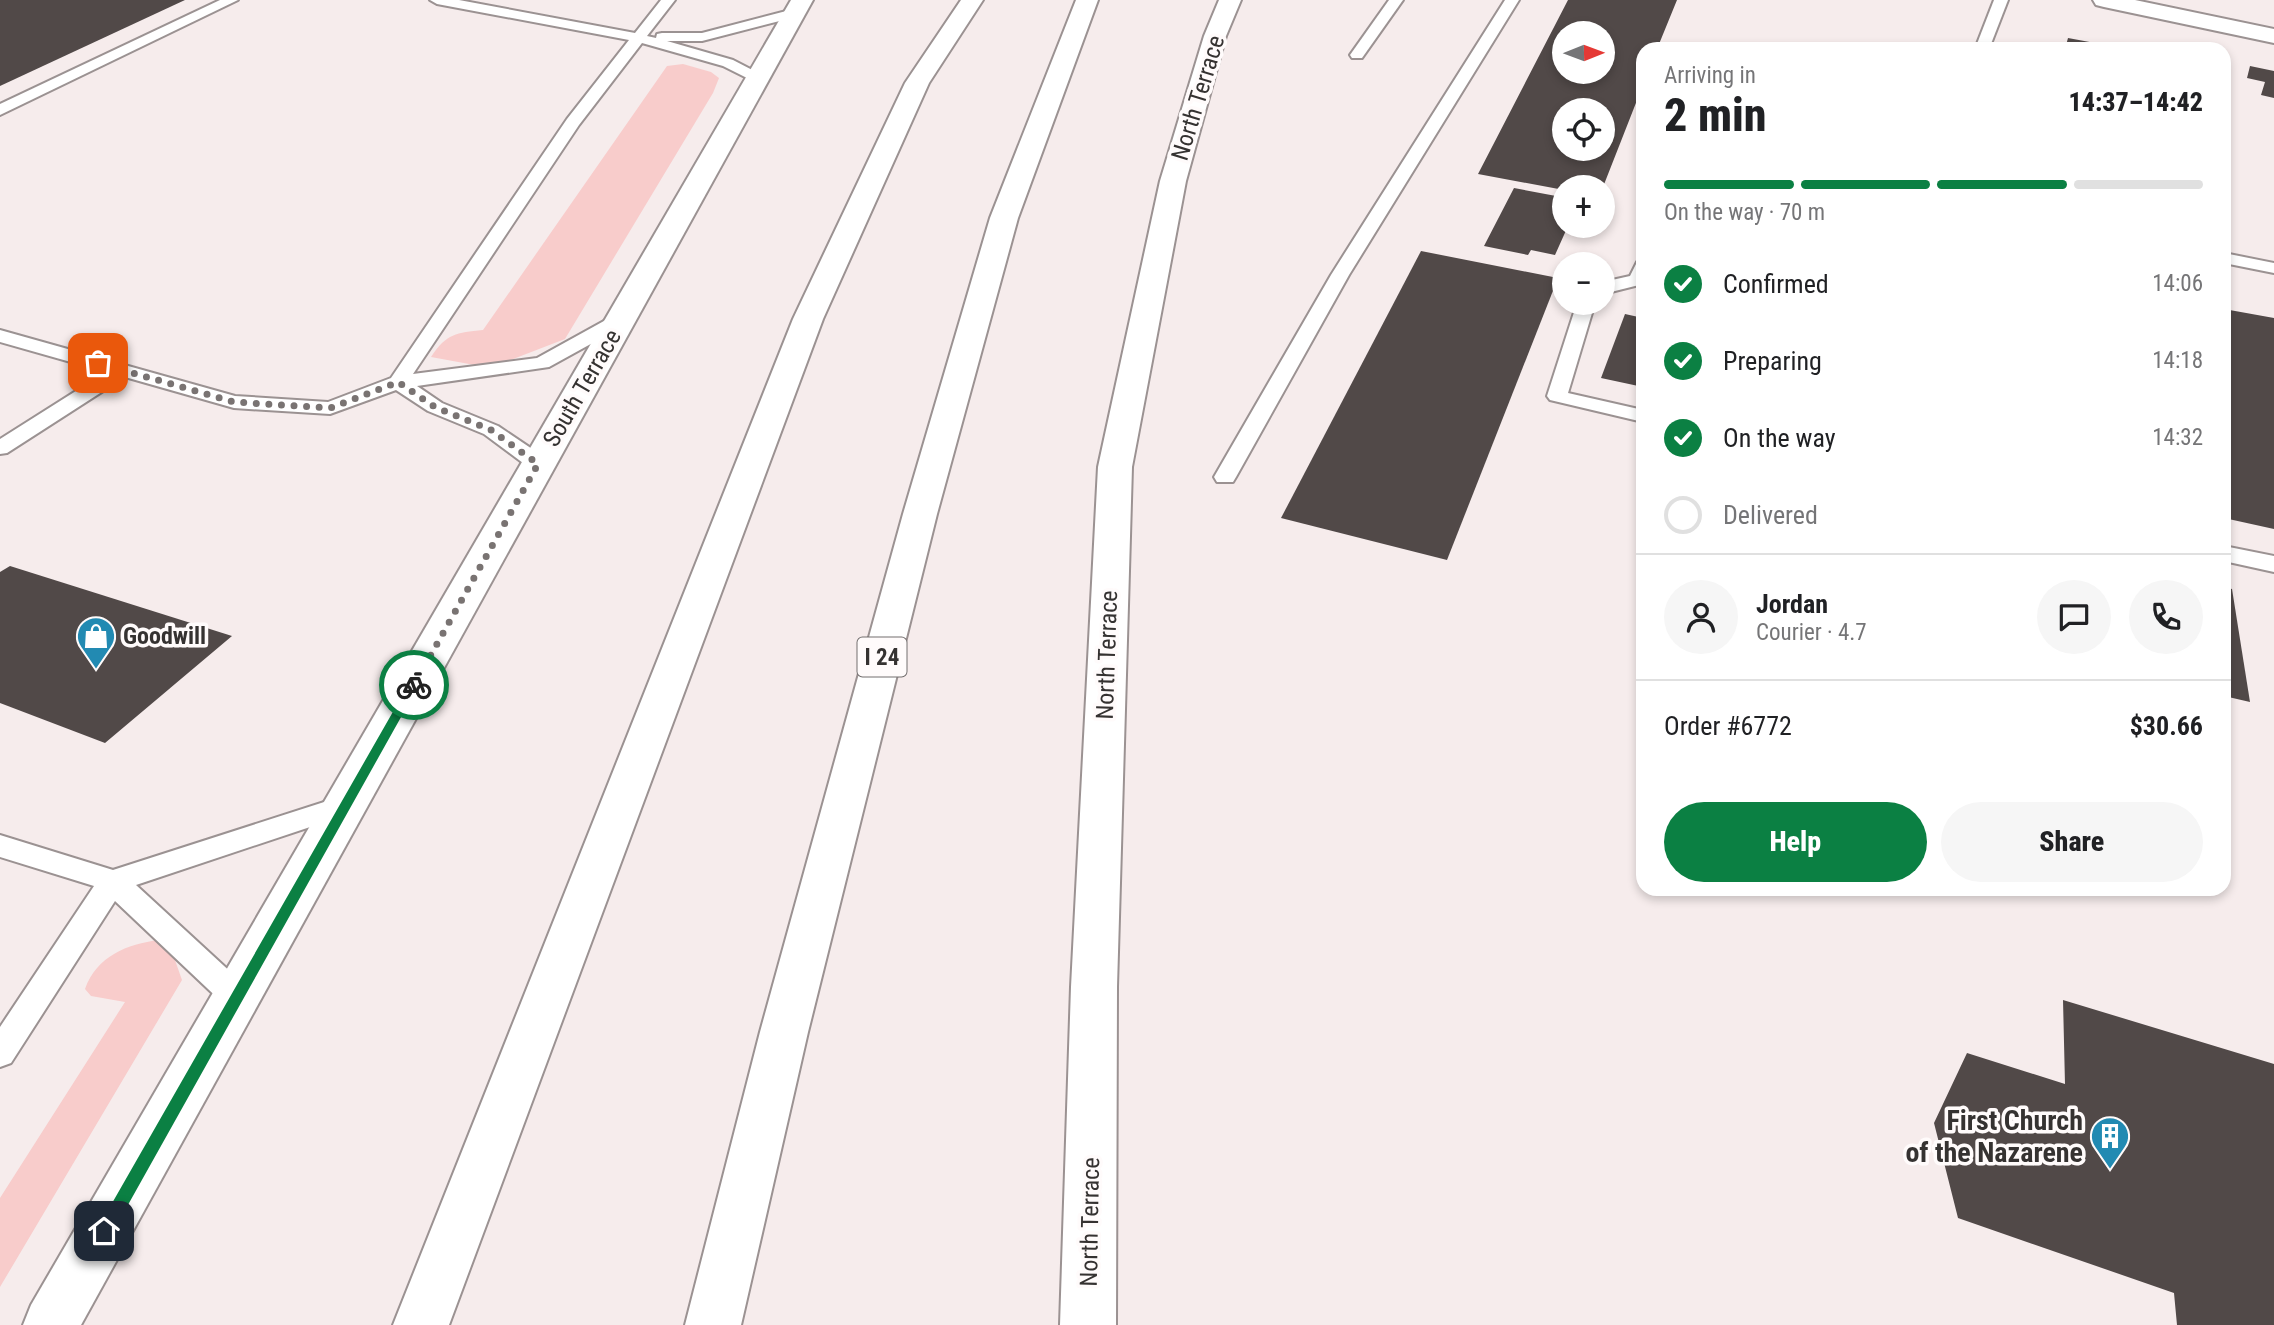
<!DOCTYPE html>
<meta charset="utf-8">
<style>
body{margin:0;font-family:"Roboto Condensed",sans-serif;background:#f6f6f6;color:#202124;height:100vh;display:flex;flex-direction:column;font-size:26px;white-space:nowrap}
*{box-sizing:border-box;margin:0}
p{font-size:23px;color:#757577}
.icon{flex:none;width:38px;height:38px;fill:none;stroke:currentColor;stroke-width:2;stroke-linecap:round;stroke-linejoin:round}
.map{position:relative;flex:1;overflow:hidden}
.drawer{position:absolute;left:1636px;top:42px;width:595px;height:854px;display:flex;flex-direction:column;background:#fff;border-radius:21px;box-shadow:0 4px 10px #0003}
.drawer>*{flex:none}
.needle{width:46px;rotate:89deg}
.controls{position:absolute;left:1552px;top:21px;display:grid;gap:14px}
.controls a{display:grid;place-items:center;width:63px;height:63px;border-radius:50%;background:#fff;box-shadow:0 4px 10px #0003;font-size:35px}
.pin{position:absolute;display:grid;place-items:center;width:60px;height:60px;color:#fff;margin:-30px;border-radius:14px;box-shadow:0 4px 10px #0006}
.courier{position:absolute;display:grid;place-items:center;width:70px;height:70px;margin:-35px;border:5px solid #0b8043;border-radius:50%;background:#fff;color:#222;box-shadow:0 2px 9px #0007}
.headline em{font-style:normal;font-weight:800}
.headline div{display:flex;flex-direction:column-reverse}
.headline{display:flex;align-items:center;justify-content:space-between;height:119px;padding:0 28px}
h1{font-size:46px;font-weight:800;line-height:52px}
.bar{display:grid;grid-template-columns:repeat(4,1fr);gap:10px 7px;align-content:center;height:84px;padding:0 28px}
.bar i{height:9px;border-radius:5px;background:#e0e0e0}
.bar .active{background:#0b8043}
.bar p{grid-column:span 4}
.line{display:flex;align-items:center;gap:18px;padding:0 28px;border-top:2px solid #e0e0e0}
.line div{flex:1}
.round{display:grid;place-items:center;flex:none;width:74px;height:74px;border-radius:37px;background:#f6f6f6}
ol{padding:0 28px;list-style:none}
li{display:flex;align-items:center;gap:21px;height:77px}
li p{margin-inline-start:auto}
li .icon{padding:7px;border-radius:50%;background:#0b8043;color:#fff;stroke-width:4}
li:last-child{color:#757577}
li i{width:38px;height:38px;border:4px solid #e0e0e0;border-radius:50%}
.button{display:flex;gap:14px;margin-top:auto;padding:14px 28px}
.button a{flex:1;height:80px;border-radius:42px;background:#0b8043;color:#fff;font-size:28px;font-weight:800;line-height:80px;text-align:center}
.button a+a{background:#f6f6f6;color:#202124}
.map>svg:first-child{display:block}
</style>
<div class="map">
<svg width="2274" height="1325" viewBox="0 0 2274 1325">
<rect width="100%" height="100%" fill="#f6ecec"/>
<g fill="#f8cccb">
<path d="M683,64L711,72L719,78L713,93L565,339L500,364L480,366L431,357C447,333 456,333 483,330L667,66Z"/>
<path d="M159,940L170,946L182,980L0,1287V1198L125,1002L91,996L85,989C97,956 127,944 159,940Z"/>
</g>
<g fill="#514948" fill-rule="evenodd">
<polygon points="0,0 185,0 0,86"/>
<path d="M1568,0H1677L1657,49H1643V85L1603,187H1564V190L1478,174ZM1564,33H1603V72H1564ZM1564,110H1603V149H1564Z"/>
<polygon points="2068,38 2122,48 2122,49 2065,49"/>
<polygon points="2250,66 2274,71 2274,98 2261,95 2265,82 2247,78"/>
<polygon points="1514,188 1556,196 1555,201 1564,203 1564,226 1568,226 1555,255 1531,250 1528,255 1484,246"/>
<polygon points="1421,251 1558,278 1447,560 1281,518"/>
<polygon points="2224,309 2274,318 2274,529 2224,518"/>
<polygon points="1625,314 1643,318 1643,387 1601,378"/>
<polygon points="10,566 232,636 105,743 0,703 0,572"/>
<polygon points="2224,587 2232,589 2250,702 2224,696"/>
<polygon points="2063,1000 2274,1064 2274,1325 2177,1325 2174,1293 1958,1218 1934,1123 1967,1053 2065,1084"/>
</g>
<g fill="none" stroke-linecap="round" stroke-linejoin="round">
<g stroke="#9b9292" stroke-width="4">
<g id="lane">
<polygon points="220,0 238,0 0,115 0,104"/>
<polygon points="430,0 459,0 635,33 661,0 675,0 647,36 656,38 657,34 662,33 702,33 794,9 801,13 799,16 702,41 667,41 733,60 762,75 765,78 762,81 757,83 723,66 642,43 579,125 413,374 537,358 613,316 627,316 629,320 627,324 549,367 417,386 442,403 498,426 547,459 550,464 547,469 531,469 484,434 428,411 396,390 330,414 234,408 125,377 7,453 0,454 0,439 106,372 0,342 0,330 235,396 328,402 391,378 567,119 629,40 437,4"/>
<polygon points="1389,0 1403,0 1362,58 1352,58 1350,55"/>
<polygon points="1505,0 1519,0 1349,275 1236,477 1233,482 1217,482 1214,477 1331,275"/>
<polygon points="1994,0 2008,0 1989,49 1975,49"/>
<polygon points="2224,253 2274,263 2274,273 2224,263"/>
<polygon points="1643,261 1643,284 1603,294 1603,282 1630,276 1637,262"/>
<polygon points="1577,303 1595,303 1568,393 1643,410 1643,422 1550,400 1547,396"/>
<polygon points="2224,546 2274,556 2274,572 2224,561"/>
<polygon points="346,795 355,798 359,805 355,812 136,885 248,988 252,997 248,1006 237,1010 226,1006 115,901 11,1063 0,1067 0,1027 94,886 0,857 0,835 113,870"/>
</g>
</g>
<g stroke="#9b9292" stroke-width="4">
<g id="secondary">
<polygon points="791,0 813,0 81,1325 23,1325 31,1305"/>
<polygon points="1219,0 1241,0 1226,36 1186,181 1132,467 1117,987 1116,1325 1060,1325 1071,987 1098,467 1160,181 1204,36"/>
<polygon points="2093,0 2135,0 2274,29 2274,43 2104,7 2096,5"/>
</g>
</g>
<g stroke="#9b9292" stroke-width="4">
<g id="highway">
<polygon points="961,0 983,0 929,83 823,319 449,1325 393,1325 793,319 905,83"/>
<polygon points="1076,0 1098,0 1018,218 937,514 808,1032 741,1325 685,1325 760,1032 903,514 990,218"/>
</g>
</g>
<use href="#lane" fill="#fff" fill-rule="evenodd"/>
<use href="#secondary" fill="#fff" fill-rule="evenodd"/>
<use href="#highway" fill="#fff" fill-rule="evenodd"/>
</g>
<polygon fill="#0b8043" points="414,681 419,685 110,1237 104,1239 99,1237 96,1231 99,1226 410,682"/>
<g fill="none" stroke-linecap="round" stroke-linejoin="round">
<polyline stroke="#797372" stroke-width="7" stroke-dasharray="0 12.6" points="98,363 234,402 330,408 398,382 435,407 491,430 538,464 414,685"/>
</g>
<defs>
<g id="shop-pin" transform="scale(2.0125)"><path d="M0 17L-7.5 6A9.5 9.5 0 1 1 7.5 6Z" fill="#228ab2" stroke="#fffbfb"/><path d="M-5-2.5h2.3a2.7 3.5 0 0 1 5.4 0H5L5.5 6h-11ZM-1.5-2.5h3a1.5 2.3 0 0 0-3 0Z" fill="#fff"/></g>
<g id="building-pin" transform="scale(2.0125)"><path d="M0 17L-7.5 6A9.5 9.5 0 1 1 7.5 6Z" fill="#228ab2" stroke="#fffbfb"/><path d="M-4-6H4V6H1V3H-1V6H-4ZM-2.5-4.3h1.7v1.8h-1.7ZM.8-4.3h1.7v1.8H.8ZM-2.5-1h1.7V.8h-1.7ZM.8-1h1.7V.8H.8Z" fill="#fff"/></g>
</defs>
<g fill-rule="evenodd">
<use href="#shop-pin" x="96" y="636"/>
<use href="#building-pin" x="2110" y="1136"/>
</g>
<g text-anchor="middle" stroke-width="7" stroke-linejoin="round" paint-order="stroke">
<rect fill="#fffbfb" stroke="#726e6e" stroke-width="2" x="857.5" y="637.5" width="49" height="39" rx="5"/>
<g font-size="23" font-weight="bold" fill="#353231">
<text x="882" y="665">I 24</text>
</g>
<g font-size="24" fill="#353231" stroke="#fffbfb">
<text transform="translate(1198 98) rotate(-73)" y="8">North Terrace</text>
<text transform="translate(582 388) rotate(-60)" y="8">South Terrace</text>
<text transform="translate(1107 655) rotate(-88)" y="8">North Terrace</text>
<text transform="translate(1090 1222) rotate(-89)" y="8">North Terrace</text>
</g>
<g font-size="24" font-weight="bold" fill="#353231" stroke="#fffbfb" text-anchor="start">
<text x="123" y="644">Goodwill</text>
</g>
<g font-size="28" font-weight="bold" fill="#353231" stroke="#fffbfb" text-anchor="end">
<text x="2083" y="1130">First Church<tspan x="2083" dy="32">of the Nazarene</tspan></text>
</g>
</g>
</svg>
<div class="controls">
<a><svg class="needle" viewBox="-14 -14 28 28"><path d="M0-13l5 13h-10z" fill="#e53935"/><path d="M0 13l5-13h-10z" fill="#757577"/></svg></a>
<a><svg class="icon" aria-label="locate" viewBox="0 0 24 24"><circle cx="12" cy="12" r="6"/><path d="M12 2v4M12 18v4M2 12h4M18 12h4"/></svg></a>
<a>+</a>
<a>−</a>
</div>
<div class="pin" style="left:98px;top:363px;background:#ea580c"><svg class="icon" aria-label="bag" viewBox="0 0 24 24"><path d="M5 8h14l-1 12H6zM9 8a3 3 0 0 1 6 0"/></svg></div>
<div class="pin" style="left:104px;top:1231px;background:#1f2937"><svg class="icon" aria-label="home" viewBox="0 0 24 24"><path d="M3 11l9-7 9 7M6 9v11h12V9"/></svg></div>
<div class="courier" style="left:414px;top:685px"><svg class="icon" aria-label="bike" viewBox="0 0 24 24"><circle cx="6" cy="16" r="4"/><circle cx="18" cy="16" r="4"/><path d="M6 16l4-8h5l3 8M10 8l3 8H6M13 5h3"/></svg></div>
<section class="drawer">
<div class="headline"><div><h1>2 min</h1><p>Arriving in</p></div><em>14:37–14:42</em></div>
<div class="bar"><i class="active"></i><i class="active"></i><i class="active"></i><i></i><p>On the way · 70 m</p></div>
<ol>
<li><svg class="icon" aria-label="check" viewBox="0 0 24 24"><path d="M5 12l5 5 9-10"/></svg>Confirmed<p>14:06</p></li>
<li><svg class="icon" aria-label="check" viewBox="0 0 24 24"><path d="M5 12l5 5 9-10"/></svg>Preparing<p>14:18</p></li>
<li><svg class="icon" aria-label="check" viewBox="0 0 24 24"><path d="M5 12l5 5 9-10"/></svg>On the way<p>14:32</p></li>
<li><i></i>Delivered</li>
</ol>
<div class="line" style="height:126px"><a class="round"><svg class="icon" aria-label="person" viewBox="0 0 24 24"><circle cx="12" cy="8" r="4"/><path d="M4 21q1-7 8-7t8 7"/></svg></a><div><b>Jordan</b><p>Courier · 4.7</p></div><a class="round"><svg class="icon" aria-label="chat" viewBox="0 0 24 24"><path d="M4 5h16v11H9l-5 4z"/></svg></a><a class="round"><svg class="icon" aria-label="phone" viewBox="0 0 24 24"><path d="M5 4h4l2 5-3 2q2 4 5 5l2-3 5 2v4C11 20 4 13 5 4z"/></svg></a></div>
<div class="line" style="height:91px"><div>Order #6772</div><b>$30.66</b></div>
<div class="button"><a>Help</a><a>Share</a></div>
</section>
</div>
